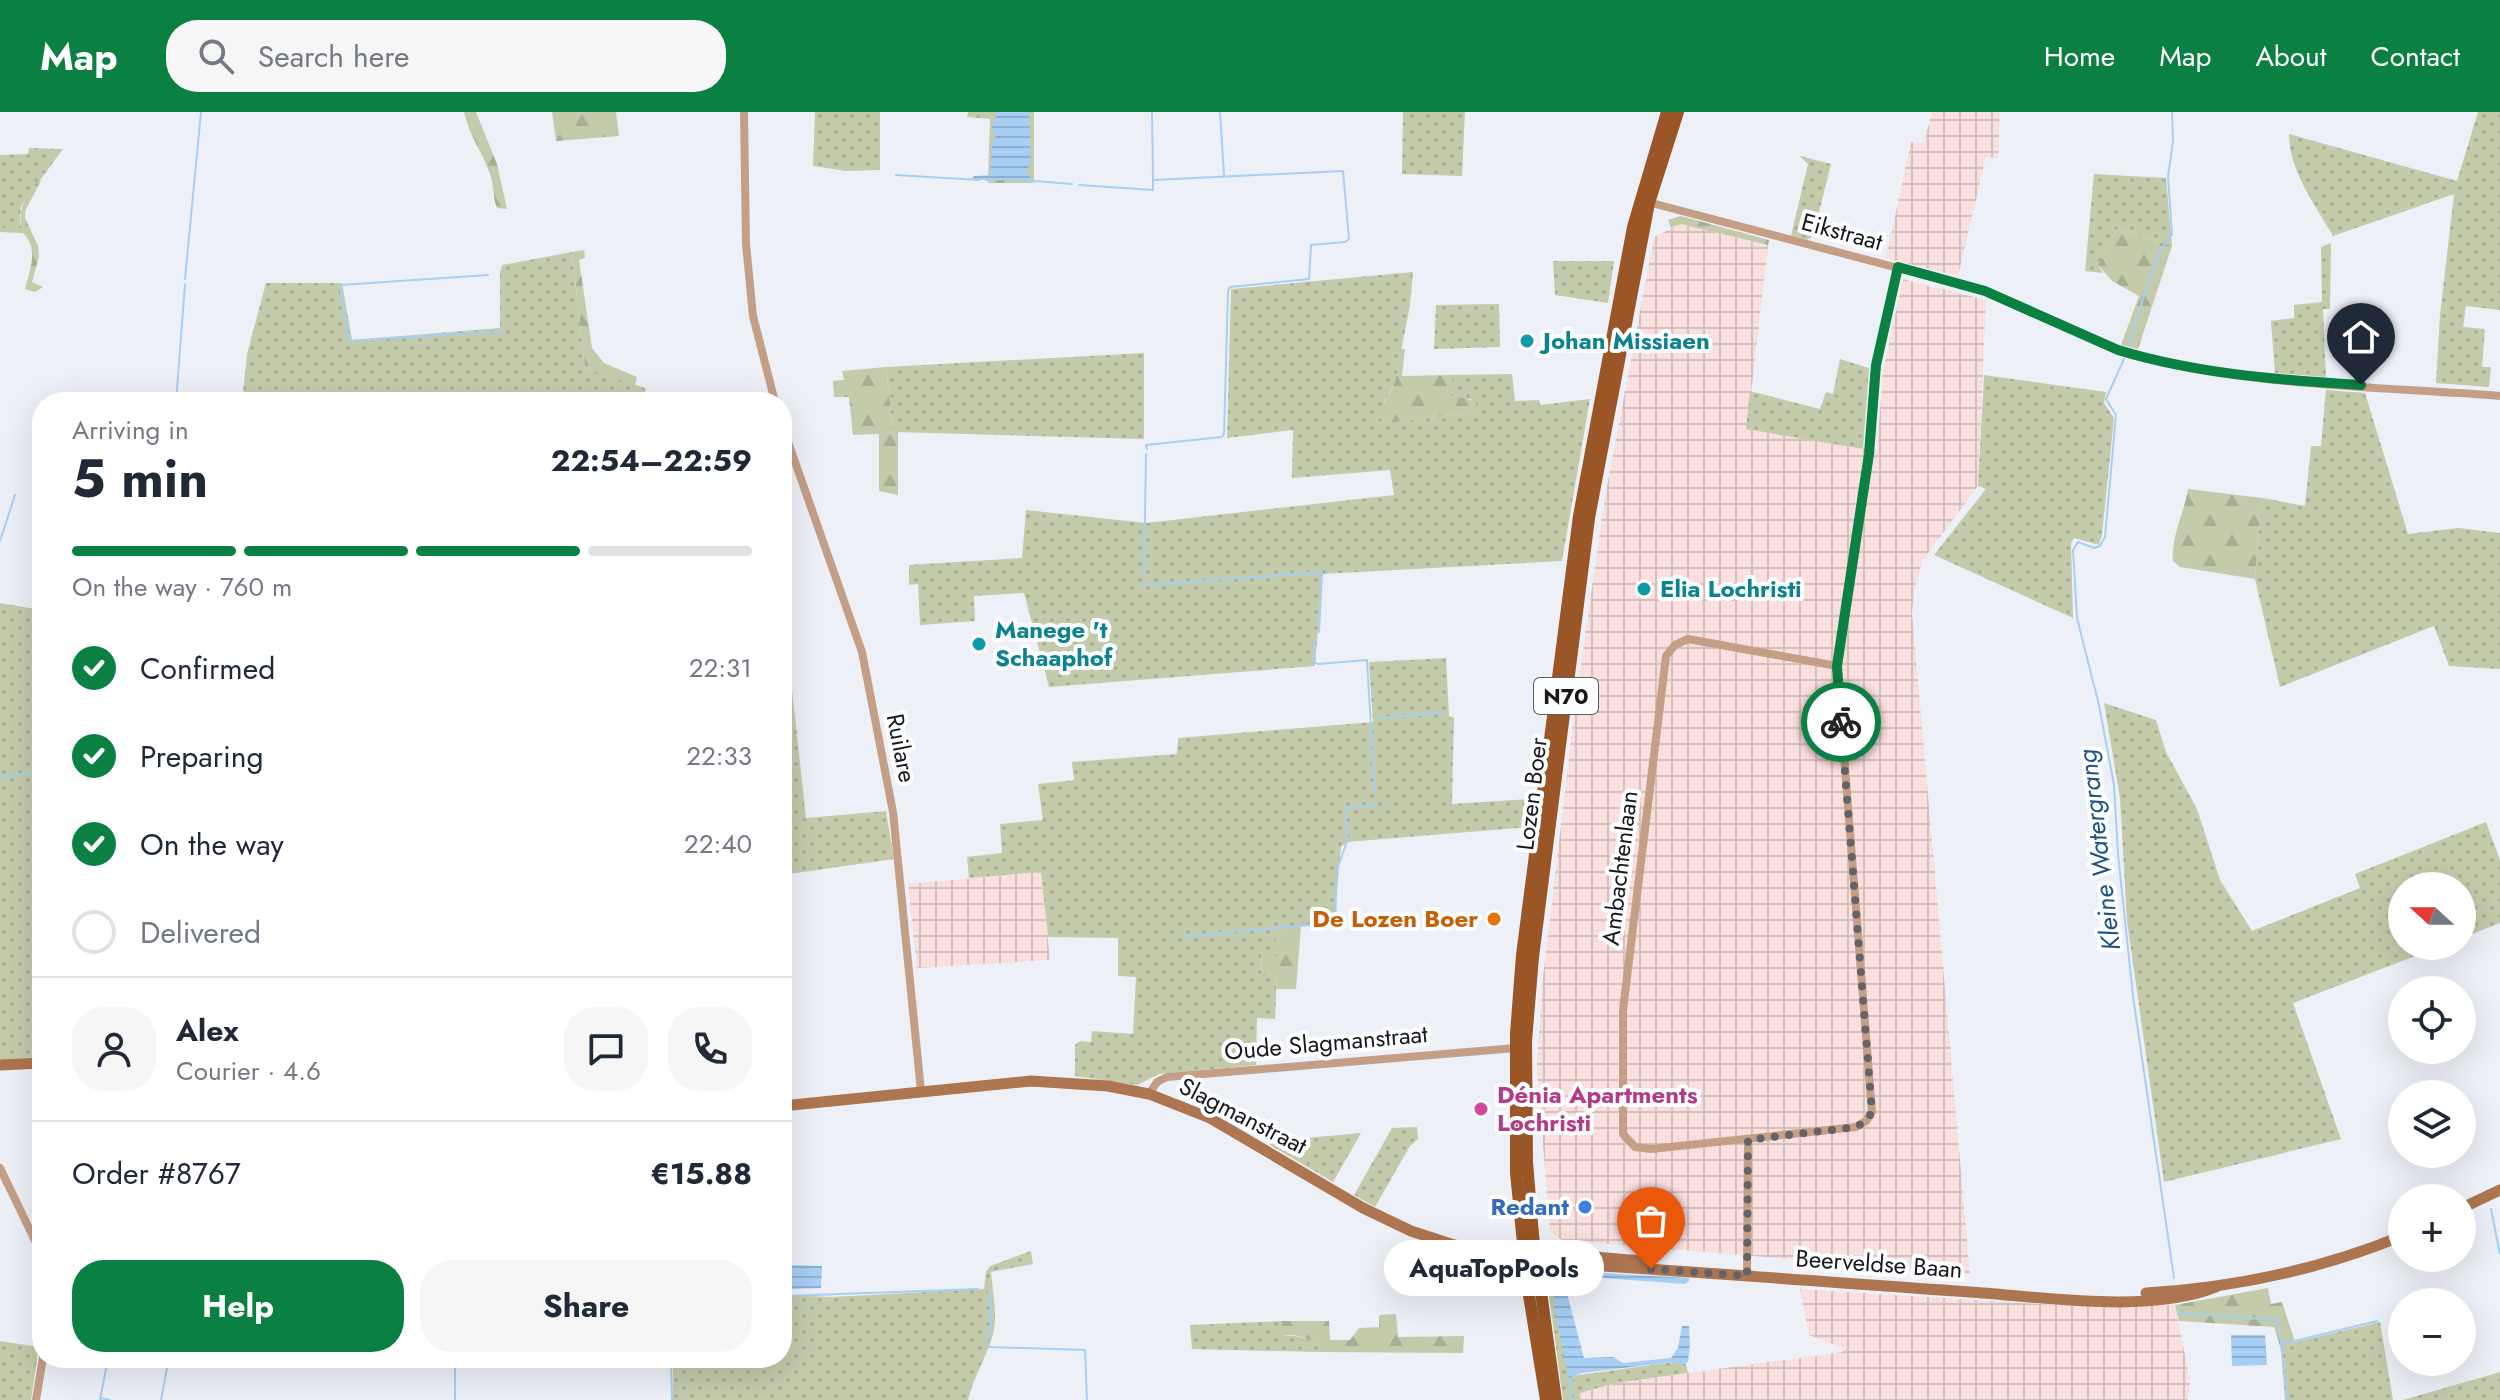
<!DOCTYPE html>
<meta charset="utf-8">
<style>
body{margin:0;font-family:Jost,sans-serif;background:#f6f6f7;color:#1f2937;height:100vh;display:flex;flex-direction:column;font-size:30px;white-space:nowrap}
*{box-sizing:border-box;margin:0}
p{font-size:26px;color:#747a83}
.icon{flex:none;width:44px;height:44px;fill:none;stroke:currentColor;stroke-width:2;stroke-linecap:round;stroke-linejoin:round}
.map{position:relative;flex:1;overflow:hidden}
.drawer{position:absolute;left:32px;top:280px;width:760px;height:976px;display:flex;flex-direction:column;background:#fff;border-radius:32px;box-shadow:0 8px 32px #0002}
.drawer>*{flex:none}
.needle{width:52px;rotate:291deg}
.fabs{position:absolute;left:2388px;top:760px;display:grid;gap:16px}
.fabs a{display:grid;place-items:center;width:88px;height:88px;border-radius:50%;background:#fff;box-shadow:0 8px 32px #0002;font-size:40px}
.pin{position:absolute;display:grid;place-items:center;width:68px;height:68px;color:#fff;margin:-82px -34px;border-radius:50% 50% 50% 0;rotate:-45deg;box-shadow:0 0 8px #0007}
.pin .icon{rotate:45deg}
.courier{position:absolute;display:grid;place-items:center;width:80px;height:80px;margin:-40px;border:6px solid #0b8043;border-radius:50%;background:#fff;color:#222;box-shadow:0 2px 10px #0007}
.bubble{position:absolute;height:56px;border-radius:28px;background:#fff;box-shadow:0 8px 32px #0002;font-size:26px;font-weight:700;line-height:56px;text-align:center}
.headline em{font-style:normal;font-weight:700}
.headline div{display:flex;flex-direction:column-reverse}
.headline{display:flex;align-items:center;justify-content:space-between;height:136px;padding:0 40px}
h1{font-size:52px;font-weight:700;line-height:60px}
.bar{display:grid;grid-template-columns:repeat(4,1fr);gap:12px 8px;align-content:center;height:96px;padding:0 40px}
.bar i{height:10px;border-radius:6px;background:#e0e1e3}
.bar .current{background:#0b8043}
.bar p{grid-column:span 4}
.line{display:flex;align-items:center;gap:20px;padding:0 40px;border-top:2px solid #e0e1e3}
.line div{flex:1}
.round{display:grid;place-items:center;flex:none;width:84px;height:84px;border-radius:32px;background:#f6f6f7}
ol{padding:0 40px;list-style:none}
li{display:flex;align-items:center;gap:24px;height:88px}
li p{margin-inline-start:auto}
li .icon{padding:8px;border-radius:50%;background:#0b8043;color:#fff;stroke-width:4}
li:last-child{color:#747a83}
li i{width:44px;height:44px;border:4px solid #e0e1e3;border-radius:50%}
.primary-button{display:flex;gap:16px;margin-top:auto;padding:16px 40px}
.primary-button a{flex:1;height:92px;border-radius:32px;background:#0b8043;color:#fff;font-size:32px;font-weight:700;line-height:92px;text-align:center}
.primary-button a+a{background:#f6f6f7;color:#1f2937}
header{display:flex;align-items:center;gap:48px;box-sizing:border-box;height:112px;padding:0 40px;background:#0b8043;color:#fff}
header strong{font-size:38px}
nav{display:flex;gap:44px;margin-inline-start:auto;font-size:28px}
.search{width:560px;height:72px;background:#f6f6f7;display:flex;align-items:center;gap:20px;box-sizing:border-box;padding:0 28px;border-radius:32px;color:#747a83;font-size:30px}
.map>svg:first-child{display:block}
</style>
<header>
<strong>Map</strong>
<div class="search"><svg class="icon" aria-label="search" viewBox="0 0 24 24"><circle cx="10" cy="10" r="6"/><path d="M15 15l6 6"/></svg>Search here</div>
<nav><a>Home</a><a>Map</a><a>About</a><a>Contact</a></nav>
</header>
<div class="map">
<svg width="2500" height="1288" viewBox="0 0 2500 1288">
<defs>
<pattern id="industrial-grid" width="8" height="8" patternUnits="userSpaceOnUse" patternTransform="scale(2)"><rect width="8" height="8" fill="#fadfdf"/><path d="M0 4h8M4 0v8" fill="none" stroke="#d6bfbf"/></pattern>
<pattern id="grass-dots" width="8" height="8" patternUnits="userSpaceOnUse" patternTransform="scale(2)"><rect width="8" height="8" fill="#c3cbab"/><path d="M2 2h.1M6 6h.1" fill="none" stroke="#a7ae93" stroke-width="1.8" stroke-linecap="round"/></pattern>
<pattern id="forest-firs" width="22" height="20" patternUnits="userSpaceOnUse" patternTransform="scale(2)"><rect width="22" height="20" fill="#c3cbab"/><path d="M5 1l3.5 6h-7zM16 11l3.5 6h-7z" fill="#a7ae93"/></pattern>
<pattern id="water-rules" width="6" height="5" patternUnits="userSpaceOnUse" patternTransform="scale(2)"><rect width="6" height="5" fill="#a7cef5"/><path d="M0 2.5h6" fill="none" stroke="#8fb0d1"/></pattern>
</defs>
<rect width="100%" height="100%" fill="#eef0f7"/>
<g fill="url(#industrial-grid)">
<polygon points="1932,0 2000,0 1998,46 1986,45 1958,164 1886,146 1911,30 1924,31"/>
<polygon points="1681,112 1768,133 1747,317 1877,339 1883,259 1903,167 1986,188 1978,374 1923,448 1915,475 1912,501 1970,1162 1562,1128 1550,1120 1537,956 1542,873 1575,595 1605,385 1654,125"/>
<polygon points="1041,760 1050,848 917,856 908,772"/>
<polygon points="1800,1177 2087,1195 2175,1193 2190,1268 2188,1288 1581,1288 1580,1281 1616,1271 1843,1240 1843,1236 1809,1223"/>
</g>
<g fill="url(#grass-dots)">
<polygon points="815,0 880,0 880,58 846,59 813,54"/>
<polygon points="1403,0 1465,0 1462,64 1402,62"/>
<path d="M2478,0H2500V198L2466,194L2463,215L2485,217L2482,255H2491L2489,275L2436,271L2440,203L2454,82L2333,124C2315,92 2289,59 2289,22L2457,69Z"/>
<polygon points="29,36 63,37 21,94 20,108 22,116 0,116 0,43 28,42"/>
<polygon points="1800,44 1831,52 1813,124 1807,128 1791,124 1808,52"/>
<polygon points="2094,62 2166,66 2172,134 2118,116 2098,153 2103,161 2085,159"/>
<polygon points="2331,131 2330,197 2323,197 2326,265 2275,261 2271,209 2294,206 2294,193 2322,190 2321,135"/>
<polygon points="572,140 585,256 645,276 647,290 242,290 247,242 266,171 342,171 352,228 500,216 500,161 502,153"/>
<polygon points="1553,149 1614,149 1608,191 1555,183"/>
<polygon points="1413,160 1410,193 1395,270 1384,291 1387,311 1470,301 1476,297 1471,287 1460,287 1448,282 1447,271 1452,269 1452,263 1512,262 1515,289 1539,288 1540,293 1590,287 1562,449 1322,462 1315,554 1049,575 1024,481 974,484 975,509 920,513 918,472 909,473 909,453 1022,446 1026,398 1146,411 1394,383 1390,358 1292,366 1293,318 1227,326 1231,177"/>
<polygon points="1499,192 1500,235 1434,237 1436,193"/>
<polygon points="1144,241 1144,327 893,320 886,255"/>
<polygon points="1840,247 1869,256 1863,337 1746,317 1750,279 1820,297 1826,280 1833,282"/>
<polygon points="1984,263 2106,280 2104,291 2114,306 2102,423 2099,433 2074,426 2071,431 2073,506 1934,443 1986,377 1978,374"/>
<polygon points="2326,278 2365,281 2408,422 2458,416 2500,421 2500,557 2449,554 2434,514 2280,575 2255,467 2262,386 2305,394 2311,334 2321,334"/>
<polygon points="0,491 42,498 42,945 0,948"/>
<polygon points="782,541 788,541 806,706 886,699 894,747 782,763"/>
<polygon points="1446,546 1449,604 1454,606 1452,692 1531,687 1529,715 1347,730 1341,735 1334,810 1276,816 1276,844 1261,844 1262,863 1277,864 1275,907 1257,906 1256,953 1159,962 1137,973 1075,964 1075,933 1080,929 1091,930 1092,919 1133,922 1136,865 1118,864 1118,826 1048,825 1041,760 969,766 967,745 1002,741 1000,712 1043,708 1038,672 1074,668 1072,650 1177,642 1178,626 1373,610 1369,550"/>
<polygon points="2104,591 2156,608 2166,640 2197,697 2220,768 2252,819 2360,776 2355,762 2486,710 2500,748 2500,811 2462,826 2462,774 2402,774 2402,834 2441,834 2293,891 2341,1027 2164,1070 2127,809 2120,686"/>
<polygon points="1417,1015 1418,1027 1410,1034 1375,1095 1354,1083 1392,1016"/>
<polygon points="1361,1021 1333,1070 1270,1033 1273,1029"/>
<path d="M1031,1139L1033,1152L991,1160C993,1183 999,1208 991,1229C984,1249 973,1267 968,1288H673V1246H782V1183L832,1185L984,1177L986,1160L990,1154Z"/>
<path d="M1569,1159L1554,1179L1559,1218L1572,1264L1674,1250L1686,1252L1688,1261L1616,1271L1580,1281L1581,1288H1563L1548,1175C1552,1165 1558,1159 1569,1159Z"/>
<path d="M1282,1209V1224C1294,1222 1308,1226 1318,1232V1240L1192,1237L1190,1213Z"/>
<polygon points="2380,1210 2393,1288 2285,1288 2281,1237 2295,1230"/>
<polygon points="0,1229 39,1235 31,1288 0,1288"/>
<polygon points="2500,1260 2500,1288 2403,1288"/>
</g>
<g fill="url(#forest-firs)">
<path d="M464,0H476L497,52L507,97L497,96C493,86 494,75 491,65C484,42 470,26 464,0Z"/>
<polygon points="552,0 616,0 619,24 556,29"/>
<polygon points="968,0 1034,0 1034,71 988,71 990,7 967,5"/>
<path d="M39,67L41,69L25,99V106L38,134L39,145L32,170L43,175L35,180L25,177C30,157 39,137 23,121L0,120V116H22C17,95 27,83 39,67Z"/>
<polygon points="1681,104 1769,128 1768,133 1681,112 1671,116 1668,108"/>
<polygon points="2118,116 2172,134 2138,237 2121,233 2139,184 2112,169 2098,153"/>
<polygon points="584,138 585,146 579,148 592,236 604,251 637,265 635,273 585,256 572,140"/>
<path d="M1401,237H1405L1402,264L1452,263V269L1447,271L1448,282C1458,287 1469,285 1476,291V297L1470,301L1388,311L1381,308L1379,302L1395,270Z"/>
<polygon points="886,255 893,319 898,320 898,383 879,379 879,322 853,323 849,285 834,285 833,269 844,268 842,259"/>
<path d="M2188,377L2262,386L2255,467L2180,455L2173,449C2171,424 2184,402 2188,377Z"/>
<polygon points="1301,813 1296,877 1276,877 1277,864 1262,864 1261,843 1276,844 1276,816"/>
<polygon points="2268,1176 2271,1192 2282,1190 2295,1230 2281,1237 2274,1215 2179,1209 2175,1193"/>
<path d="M1396,1202L1398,1225L1464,1224L1463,1241L1318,1240V1232C1307,1226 1294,1221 1282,1224V1209H1329L1330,1228H1350L1359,1216L1379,1215V1203Z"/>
</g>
<g fill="url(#water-rules)">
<polygon points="997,0 1029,0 1031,51 1026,59 1032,68 971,68 974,64 990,63 992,30 996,25 992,16"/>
<polygon points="790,1153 822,1154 821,1176 790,1177 787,1173 786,1158"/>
<polygon points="1569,1159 1689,1166 1689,1169 1685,1172 1574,1164 1566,1166 1564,1170 1584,1246 1613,1245 1623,1251 1671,1246 1678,1236 1682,1214 1689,1214 1690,1234 1688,1250 1683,1253 1673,1250 1582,1261 1569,1267 1554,1195 1554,1179"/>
<polygon points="2231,1223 2265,1223 2267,1253 2232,1254"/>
</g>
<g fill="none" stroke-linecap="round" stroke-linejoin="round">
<g stroke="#a7cef5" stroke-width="2">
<polyline points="1152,0 1153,67"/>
<polyline points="1220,0 1224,63"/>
<polyline points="896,63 979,68"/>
<polyline points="1010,67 1072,72"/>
<polyline points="986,68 1003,67"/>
<polyline points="1079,73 1153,78 1153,68 1343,59 1349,127 1345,130 1311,133 1309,167 1230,175 1228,179 1224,322 1222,325 1146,333 1147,337"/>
<polyline points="488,163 340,173 349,229 504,219"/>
<polyline points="185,167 201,0"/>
<path d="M2129,234C2137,210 2155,135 2172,123L2168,65L2173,29L2172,0"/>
<polyline points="2124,247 2106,287 2116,303 2105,425 2100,434 2094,436 2078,430 2073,438 2077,506 2099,593 2114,673 2118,742 2133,884 2174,1166"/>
<polyline points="176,290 185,172"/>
<polyline points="0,429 15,383"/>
<polyline points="1144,466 1146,342"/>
<polyline points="1143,473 1322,460 1319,520"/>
<polyline points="1315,529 1313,549 1318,552 1367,548 1375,682"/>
<polyline points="1379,606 1444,601"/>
<polyline points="0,664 42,660"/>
<polyline points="1184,824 1335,811 1337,757 1348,727 1345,699 1346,696 1376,692"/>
<polyline points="2491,1097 2500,1142"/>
<polyline points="989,1176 991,1208 987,1231 990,1235 1085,1238 1087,1288"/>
<polyline points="785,1184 978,1177"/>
<polyline points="2179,1198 2179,1201 2278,1208 2288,1288"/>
<polyline points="2282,1232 2377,1209"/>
<polyline points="436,1246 451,1248 455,1252 455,1288"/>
<polyline points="671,1246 672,1288"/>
<polyline points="100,1286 110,1288"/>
<polyline points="100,1288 108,1246"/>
<polyline points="161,1288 169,1246"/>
<polyline points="1572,1288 1569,1273 1574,1263"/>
</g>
<g stroke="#c59e86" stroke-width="8">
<polyline points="744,0 746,132 753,204 775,290"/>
<path d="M1644,89L1985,179L2118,238C2241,275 2373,274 2500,284"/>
<polyline points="782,313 862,540 893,700 921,979"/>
<polyline points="1837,554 1688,527 1675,533 1666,544 1623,898 1623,1022 1635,1035 1651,1037 1856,1015 1866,1009 1872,1000 1837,554 1869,342 1876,253 1898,155"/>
<polyline points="1149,982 1157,970 1167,965 1516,936"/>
<polyline points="0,1056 42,1143"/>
<polyline points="1747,1164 1748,1028"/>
<polyline points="36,1288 43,1246"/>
</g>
<g stroke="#ad7550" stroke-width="11">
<polyline points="0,953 42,951"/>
<path d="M782,994L1031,969L1108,974L1149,982L1210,1006L1363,1096L1411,1119L1454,1133L1524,1146L1537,1152H1571C1704,1160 1837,1171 1970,1180C2043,1185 2149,1202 2216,1175"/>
<polyline points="2462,1096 2500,1078"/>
<polyline points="1528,1144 1546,1141 1642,1149"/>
<path d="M2146,1181C2233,1176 2321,1157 2402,1124"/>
</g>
<g stroke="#9a5626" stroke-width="12">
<polyline points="1546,1288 1527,1171 1516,1061 1516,922 1522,843 1579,404 1633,115 1667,0"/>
<polyline points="1556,1288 1533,1123 1527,1050 1526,929 1533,845 1589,406 1649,91 1678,0"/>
</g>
</g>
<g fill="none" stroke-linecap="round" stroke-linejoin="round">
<polyline stroke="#636468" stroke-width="8" stroke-dasharray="0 14.4" points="1651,1157 1747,1164 1748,1028 1856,1015 1866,1009 1872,1000 1841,610"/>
<path stroke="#0b8043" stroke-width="10" d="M1841,610L1837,554L1869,342L1876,253L1898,155L1985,179L2118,238C2197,262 2280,268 2361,273"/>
</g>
<g fill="#0f9aa8" stroke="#fdfeff" stroke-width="3">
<circle cx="1527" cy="229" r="8"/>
<circle cx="1644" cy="477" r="8"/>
<circle cx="979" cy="532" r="8"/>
</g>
<circle fill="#e8710a" stroke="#fdfeff" stroke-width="3" cx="1494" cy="807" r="8"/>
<circle fill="#d1479c" stroke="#fdfeff" stroke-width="3" cx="1481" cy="997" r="8"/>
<circle fill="#3f7fe0" stroke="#fdfeff" stroke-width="3" cx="1585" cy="1095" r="8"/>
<g text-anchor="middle" stroke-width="8" stroke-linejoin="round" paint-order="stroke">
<rect fill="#fdfeff" stroke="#5d5d5f" stroke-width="2" x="1534" y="566" width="64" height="36" rx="6"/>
<g font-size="22" font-weight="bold" fill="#18181b">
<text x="1566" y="592">N70</text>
</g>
<g font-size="24" fill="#18181b" stroke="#fdfeff">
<text transform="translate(1842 120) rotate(15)" y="8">Eikstraat</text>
<text transform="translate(901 636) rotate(79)" y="8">Ruilare</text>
<text transform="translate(1532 682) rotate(-83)" y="8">Lozen Boer</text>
<text transform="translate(1620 756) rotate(-83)" y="8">Ambachtenlaan</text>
<text transform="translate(1326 931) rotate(-5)" y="8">Oude Slagmanstraat</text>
<text transform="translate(1243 1004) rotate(27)" y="8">Slagmanstraat</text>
<text transform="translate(1879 1152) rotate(4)" y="8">Beerveldse Baan</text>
</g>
<g font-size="24" font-weight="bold" fill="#0d838f" stroke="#fdfeff" text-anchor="start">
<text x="1543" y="237">Johan Missiaen</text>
<text x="1660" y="485">Elia Lochristi</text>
<text x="995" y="526">Manege 't<tspan x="995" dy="28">Schaaphof</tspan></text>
</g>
<g font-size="24" font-weight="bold" fill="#c56008" stroke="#fdfeff" text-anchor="end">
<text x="1478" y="815">De Lozen Boer</text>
</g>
<g font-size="24" font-weight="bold" fill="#b23c85" stroke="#fdfeff" text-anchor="start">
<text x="1497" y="991">Dénia Apartments<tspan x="1497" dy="28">Lochristi</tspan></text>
</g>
<g font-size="24" font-weight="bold" fill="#366cbe" stroke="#fdfeff" text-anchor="end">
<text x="1569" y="1103">Redant</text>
</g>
<g font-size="26" font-style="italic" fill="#1c5383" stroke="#fdfeff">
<text transform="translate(2099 738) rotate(-97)" y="9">Kleine Watergrang</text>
</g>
</g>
</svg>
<div class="fabs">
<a><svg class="needle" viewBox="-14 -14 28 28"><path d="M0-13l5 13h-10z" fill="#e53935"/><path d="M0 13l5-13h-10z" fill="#747a83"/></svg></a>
<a><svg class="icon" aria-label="locate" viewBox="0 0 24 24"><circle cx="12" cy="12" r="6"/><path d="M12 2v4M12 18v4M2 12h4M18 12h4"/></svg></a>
<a><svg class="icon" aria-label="layers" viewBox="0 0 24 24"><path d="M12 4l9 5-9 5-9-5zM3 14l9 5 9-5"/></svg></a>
<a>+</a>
<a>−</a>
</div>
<div class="pin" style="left:1651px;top:1157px;background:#ea580c"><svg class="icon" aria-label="bag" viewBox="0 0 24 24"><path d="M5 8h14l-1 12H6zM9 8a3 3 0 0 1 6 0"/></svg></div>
<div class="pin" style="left:2361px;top:273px;background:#1f2937"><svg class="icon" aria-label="home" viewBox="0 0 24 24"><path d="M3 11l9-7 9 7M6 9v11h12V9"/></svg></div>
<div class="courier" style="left:1841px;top:610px"><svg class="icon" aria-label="bike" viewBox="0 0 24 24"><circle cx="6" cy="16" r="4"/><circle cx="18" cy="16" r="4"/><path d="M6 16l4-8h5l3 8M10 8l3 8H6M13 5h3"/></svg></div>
<div class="bubble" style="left:1384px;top:1128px;width:220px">AquaTopPools</div>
<section class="drawer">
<div class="headline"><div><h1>5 min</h1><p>Arriving in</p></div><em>22:54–22:59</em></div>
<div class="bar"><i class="current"></i><i class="current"></i><i class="current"></i><i></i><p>On the way · 760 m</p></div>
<ol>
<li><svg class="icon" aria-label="check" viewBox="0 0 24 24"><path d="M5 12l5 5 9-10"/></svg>Confirmed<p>22:31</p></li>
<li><svg class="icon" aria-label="check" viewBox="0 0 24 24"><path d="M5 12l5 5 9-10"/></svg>Preparing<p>22:33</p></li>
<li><svg class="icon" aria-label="check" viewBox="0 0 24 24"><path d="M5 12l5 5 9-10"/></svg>On the way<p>22:40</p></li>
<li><i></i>Delivered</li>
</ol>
<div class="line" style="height:144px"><a class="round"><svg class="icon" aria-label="person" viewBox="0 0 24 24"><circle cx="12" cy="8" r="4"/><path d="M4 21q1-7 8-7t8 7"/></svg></a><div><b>Alex</b><p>Courier · 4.6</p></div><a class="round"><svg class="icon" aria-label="chat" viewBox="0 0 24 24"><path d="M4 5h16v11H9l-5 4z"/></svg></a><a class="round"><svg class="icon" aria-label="phone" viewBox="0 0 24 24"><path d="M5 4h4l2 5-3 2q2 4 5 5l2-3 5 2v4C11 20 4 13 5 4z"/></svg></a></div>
<div class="line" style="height:104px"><div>Order #8767</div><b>€15.88</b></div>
<div class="primary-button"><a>Help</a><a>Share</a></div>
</section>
</div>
